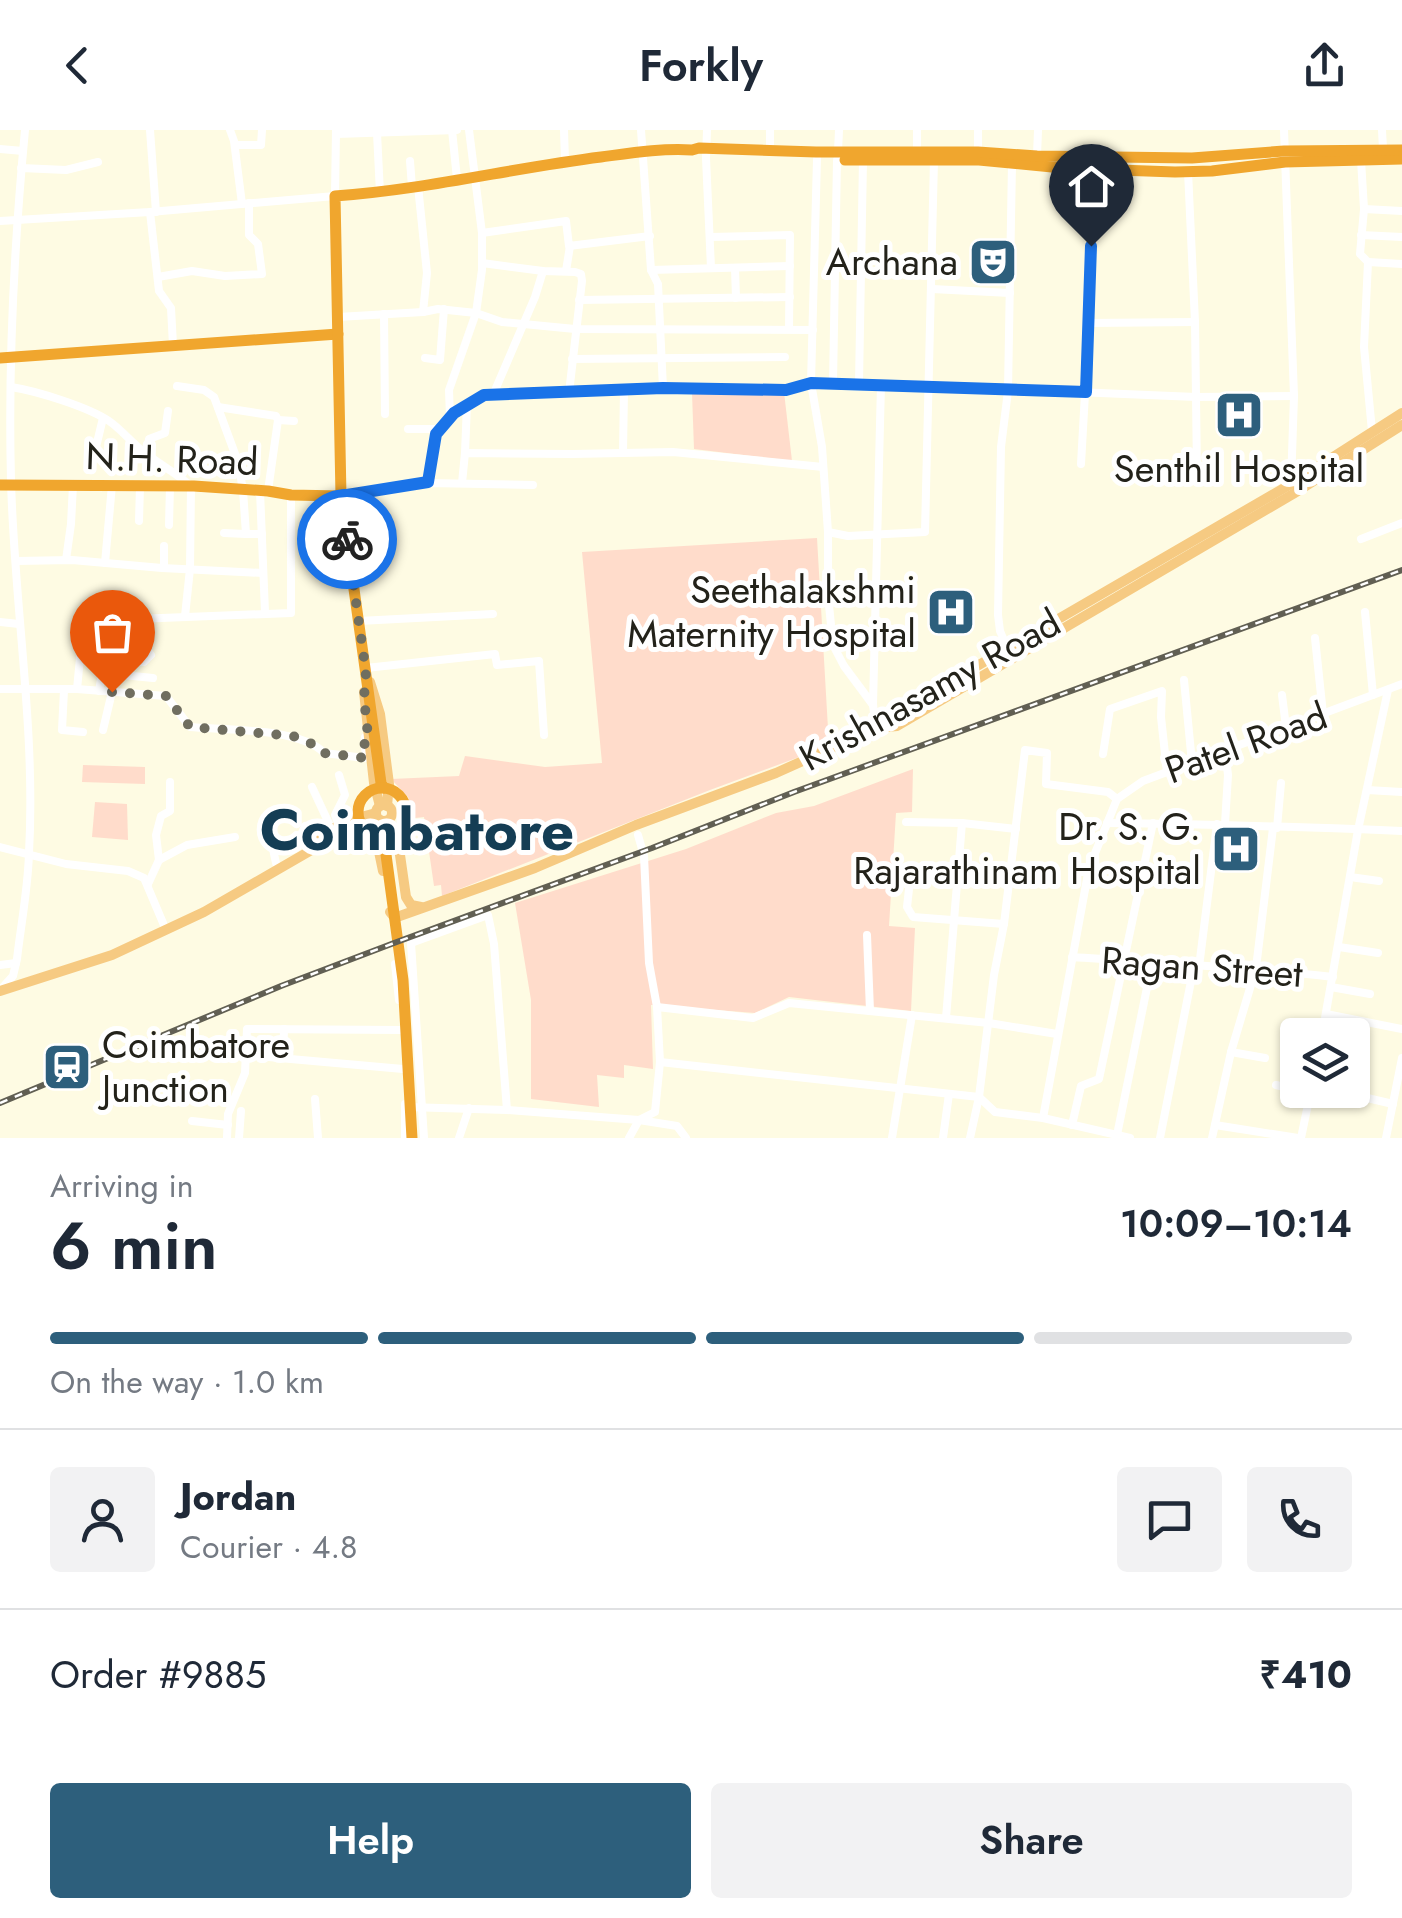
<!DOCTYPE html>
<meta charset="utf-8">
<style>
body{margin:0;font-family:Jost,sans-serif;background:#f2f2f3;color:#1f2937;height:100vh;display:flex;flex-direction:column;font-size:38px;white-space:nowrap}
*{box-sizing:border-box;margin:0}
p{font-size:32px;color:#747a83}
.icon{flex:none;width:55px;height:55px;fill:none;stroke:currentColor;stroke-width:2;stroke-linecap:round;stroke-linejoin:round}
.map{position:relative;height:1008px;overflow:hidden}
.details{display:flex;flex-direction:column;background:#fff;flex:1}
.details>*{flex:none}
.buttons{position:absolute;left:1280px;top:888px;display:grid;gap:20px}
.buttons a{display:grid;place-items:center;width:90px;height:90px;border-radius:10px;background:#fff;box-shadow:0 2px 8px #0004;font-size:50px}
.pin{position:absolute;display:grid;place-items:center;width:85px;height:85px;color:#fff;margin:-102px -42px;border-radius:50% 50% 50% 0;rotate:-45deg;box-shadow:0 0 10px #0007}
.pin .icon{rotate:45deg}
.courier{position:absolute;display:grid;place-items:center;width:100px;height:100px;margin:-50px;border:8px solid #1a73e8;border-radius:50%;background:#fff;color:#222;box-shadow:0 2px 12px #0007}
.headline em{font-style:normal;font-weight:600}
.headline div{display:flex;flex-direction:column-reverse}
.headline{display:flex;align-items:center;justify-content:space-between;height:170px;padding:0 50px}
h1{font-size:65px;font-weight:600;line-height:75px}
.bar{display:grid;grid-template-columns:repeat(4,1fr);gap:15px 10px;align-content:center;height:120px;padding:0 50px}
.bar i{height:12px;border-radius:8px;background:#e0e1e3}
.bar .active{background:#2d5f7c}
.bar p{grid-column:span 4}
.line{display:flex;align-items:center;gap:25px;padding:0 50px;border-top:2px solid #e0e1e3}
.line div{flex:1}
.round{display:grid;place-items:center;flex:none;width:105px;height:105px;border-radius:10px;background:#f2f2f3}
.primary-button{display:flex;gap:20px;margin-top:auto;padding:20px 50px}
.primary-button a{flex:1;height:115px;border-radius:10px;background:#2d5f7c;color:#fff;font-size:40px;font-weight:600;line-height:115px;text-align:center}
.primary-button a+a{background:#f2f2f3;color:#1f2937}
header{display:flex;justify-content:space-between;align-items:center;height:130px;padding:0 50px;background:#fff;font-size:45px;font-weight:600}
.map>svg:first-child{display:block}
</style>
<header><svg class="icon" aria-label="back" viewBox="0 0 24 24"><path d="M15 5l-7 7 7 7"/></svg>Forkly<svg class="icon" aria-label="share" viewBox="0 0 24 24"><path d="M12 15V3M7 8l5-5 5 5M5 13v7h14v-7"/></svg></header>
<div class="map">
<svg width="1402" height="1008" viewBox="0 0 1402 1008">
<rect width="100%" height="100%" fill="#fefbe3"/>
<g fill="#ffdccb">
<polygon points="784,262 792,331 694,319 692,263"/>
<polygon points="817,408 829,616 710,660 442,766 441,755 434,756 424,687 415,688 408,667 391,649 459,646 465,626 545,637 602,633 582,422"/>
<polygon points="83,635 145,637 145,654 82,652"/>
<polygon points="913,639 912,682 896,683 889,796 915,798 911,881 789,867 755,883 651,875 653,939 624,935 624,948 597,945 599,977 531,969 531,870 515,773 686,719 776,683 814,676"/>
<polygon points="95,672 127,674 128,710 92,707"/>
</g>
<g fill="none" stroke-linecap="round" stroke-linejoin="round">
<g stroke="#fff" stroke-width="8">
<polyline points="150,0 156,82"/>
<polyline points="230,0 234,11 242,74"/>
<polyline points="452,0 457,49"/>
<polyline points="564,0 565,31"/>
<polyline points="641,0 651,140 658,154 663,258"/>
<polyline points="707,0 706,28 711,138"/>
<polyline points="1284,0 1294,266 1291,354"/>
<polyline points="1382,0 1383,19"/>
<polyline points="377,3 380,63"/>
<polyline points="336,4 457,0"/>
<polyline points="235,15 261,15 262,0"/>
<polyline points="0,19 23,21"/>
<polyline points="770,20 770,0"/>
<polyline points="917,21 917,0"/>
<polyline points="838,22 839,0"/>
<polyline points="978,22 978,0"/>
<polyline points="1037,26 1038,0"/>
<polyline points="817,29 811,253 822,317 828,402 828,465 833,515 844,536 873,575"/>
<polyline points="1361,30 1364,79 1360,124 1368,132 1364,217 1372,301"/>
<polyline points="410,31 412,57"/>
<polyline points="21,38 66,40 98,32"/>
<polyline points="1188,41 1195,192 1197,342"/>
<polyline points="418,56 427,143 423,182"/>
<polyline points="1364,79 1402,81"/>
<polyline points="150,82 159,161 171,178 173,215"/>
<polyline points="0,91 150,82 335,66 336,0"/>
<polyline points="482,103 566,91 569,116 650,106"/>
<polyline points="1361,105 1402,107"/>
<polyline points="711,107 790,105 789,199"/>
<polyline points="1368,132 1402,134"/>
<polyline points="482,133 543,141 575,142 581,144 582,151 569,263"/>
<polyline points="735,138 736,168"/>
<polyline points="651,140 790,136"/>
<polyline points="566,141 570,116"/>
<polyline points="158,147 192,141 225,146 262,144 258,114 249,105 249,73"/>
<polyline points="932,159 1010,163"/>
<polyline points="579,170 790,167"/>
<polyline points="384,184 385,284"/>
<polyline points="338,187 423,182 438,179 476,183 502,192 575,199 813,200"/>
<polyline points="1089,193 1195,192"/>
<polyline points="425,228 440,230 444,179"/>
<polyline points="572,229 785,227"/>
<polyline points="833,253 837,30"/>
<polyline points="859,253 863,30"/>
<polyline points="177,256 204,260 214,267 238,332 243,360 246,404 262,404"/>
<path d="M11,257C37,261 88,277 109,291C122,300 133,314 145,323C161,335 176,343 191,356L190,439L185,486"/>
<polyline points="493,265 663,258 786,260 811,253 859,253 1196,267 1294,266"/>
<polyline points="218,277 276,286 278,290 268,361"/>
<polyline points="450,287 449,260 476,183 482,140 482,103 469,0"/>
<polyline points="278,290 294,291"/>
<polyline points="408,299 440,299"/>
<polyline points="96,317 103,288"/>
<polyline points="623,322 624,260"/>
<polyline points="465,323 467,274"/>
<polyline points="147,324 149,309 165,303 168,281"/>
<polyline points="1081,334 1089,193 1093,39"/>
<path d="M428,353C430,338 431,319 436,305C444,286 473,264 493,265L535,167L543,141"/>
<polyline points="462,353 465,323 572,324 673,322 823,337"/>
<polyline points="260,361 265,482"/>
<polyline points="341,366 428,353 533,355"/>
<polyline points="139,391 140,356"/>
<polyline points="169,395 170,356"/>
<polyline points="828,402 848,406 925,402 934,30"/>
<polyline points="224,403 246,404"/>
<polyline points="1361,409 1402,393"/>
<polyline points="66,430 71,394 73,355"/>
<polyline points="16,431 72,430 162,438 263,443"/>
<polyline points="105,433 112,355"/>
<polyline points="164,438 164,416"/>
<polyline points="1365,482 1373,565"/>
<polyline points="136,489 291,483 291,365"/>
<polyline points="359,491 493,484"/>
<polyline points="0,492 19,494"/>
<polyline points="1315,508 1323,584"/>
<polyline points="1009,522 1000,501 998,485 1001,317 1008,261 1012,33"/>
<polyline points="80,526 104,531 144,532 151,525 140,510 114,504"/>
<polyline points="366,538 495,524 497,535 539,531 544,605"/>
<polyline points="123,545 153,548"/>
<polyline points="1184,550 1192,633"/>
<path d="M0,559H77L166,566L190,597C225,600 301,598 324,623L365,628C367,620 363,614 365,607H368"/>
<polyline points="77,559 82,508"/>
<polyline points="64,560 62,600 83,602"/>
<polyline points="99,561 104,531"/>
<polyline points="1282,565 1286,597"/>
<polyline points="876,598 873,575 881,254"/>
<polyline points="103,600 112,562"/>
<polyline points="1225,620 1228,645 1225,694"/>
<polyline points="1103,624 1110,579 1162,561 1161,587 1167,642"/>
<polyline points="339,645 345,665 335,685 339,696"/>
<polyline points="312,657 332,700"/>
<polyline points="1367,660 1402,662"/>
<polyline points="267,692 276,733"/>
<polyline points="906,692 962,693 1016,699"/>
<path d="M1107,693C1205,694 1304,697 1402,701"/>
<polyline points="305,696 315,710"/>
<polyline points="1277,698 1281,653"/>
<polyline points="638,705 644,726 649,833 657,877 660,932 655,982 639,990"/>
<polyline points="0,717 66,734 128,741 144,748 166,800"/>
<polyline points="159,730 187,715 235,707"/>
<polyline points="1350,747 1379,751"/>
<polyline points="910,750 907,777 913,787 1004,794"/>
<polyline points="148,754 159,730 156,705 161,686 170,681 170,652"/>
<polyline points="867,805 870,881"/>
<polyline points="1339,817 1378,823"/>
<path d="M1072,827C1159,833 1246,837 1333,847"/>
<polyline points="395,834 399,870"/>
<polyline points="0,835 16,833"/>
<polyline points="1199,837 1217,694"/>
<polyline points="1331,857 1370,864"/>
<path d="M1,859L13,846L17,829C21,794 28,759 29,723C36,600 14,474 11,350C8,233 14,117 25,0"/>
<polyline points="657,877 753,888 789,873 989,893 1057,904"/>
<polyline points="1326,884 1402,899"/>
<polyline points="946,888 962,693"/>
<polyline points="1322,905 1358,700 1388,560"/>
<polyline points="1231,922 1265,928"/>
<polyline points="246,925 403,939"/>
<polyline points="283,928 284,899"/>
<polyline points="660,932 979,967"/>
<polyline points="1276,955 1310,963"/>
<polyline points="979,967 995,982 1043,988 1130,1008"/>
<polyline points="1363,967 1393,974"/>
<polyline points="315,969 318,1008"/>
<polyline points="405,974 405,1008"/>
<polyline points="407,977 507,980 639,990 677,996 686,1008"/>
<polyline points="1043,988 1089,738 1117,669 1143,651 1402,554"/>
<polyline points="192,991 228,995"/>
<polyline points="1072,995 1081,956 1099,949 1153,693"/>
<polyline points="1215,995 1298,1008"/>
<polyline points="1117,1005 1152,833"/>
<polyline points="227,1008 228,984 245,943 247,899 401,900"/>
<polyline points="239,1008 241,981"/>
<polyline points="424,1008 411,813 488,785 494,814 507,980"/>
<polyline points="459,1008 469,978"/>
<polyline points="629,1008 639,990"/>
<polyline points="892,1008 912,885"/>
<polyline points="943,1008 949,964"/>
<polyline points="970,1008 979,967 994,845 1004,794 1025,620 1047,623 1046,654 1108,662 1117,669"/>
<polyline points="1160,1008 1194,836"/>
<polyline points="1212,1008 1231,922 1256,838 1273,698"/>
<polyline points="1301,1008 1311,960"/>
<polyline points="1386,1008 1402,928"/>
</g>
<g stroke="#f6ca82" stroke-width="10">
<polyline points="370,552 380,584 389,654 387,676"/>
<polyline points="364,562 374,653 380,676"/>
<polyline points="877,598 897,596 1293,364 1402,295"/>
<circle cx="384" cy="683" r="8"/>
<polyline points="399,700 398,711 406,767 411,775 421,777"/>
<polyline points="353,702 380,690"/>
<polyline points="372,704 377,712 383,741"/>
<polyline points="317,709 346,691 376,683"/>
<polyline points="390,782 394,787 397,787 535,738 636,695 776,643 876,598 891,586 1291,354 1402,283"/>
<polyline points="0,861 112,825 204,782 360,692"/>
</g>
<g stroke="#f0a62e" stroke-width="11">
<polyline points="845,30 979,30 1062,38 1175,42 1212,41 1285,32 1402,29"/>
<polyline points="0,228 338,204"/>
<polyline points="0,355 194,356 268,361 291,365 341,366"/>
<path d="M384,658L381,653L341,366L335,66C424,60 512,38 601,27C631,23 662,18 692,20L699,18L816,22H978L1037,26L1192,28L1284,21L1402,20"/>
<circle cx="382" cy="682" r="24"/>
<polyline points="379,706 384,710 403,850 412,1008"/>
</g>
<g stroke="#615f53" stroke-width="6">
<polyline id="rail" points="0,973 281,856 394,813 652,718 794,662 1402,440"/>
</g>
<use href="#rail" stroke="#fff" stroke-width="2.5" stroke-dasharray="8" stroke-linecap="butt"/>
</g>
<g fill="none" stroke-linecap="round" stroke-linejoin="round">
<path stroke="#706e60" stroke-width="10" stroke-dasharray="0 18" d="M112,562L166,566L190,597L293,606L317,616L324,623L365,628C367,620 363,614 365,607L368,606L364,568L366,542L347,409"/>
<polyline stroke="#1a73e8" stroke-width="12" points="347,409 341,366 428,352 436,304 454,283 484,265 663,258 786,260 811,253 1086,262 1091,116"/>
</g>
<defs>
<g id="theatre-square" transform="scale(2.5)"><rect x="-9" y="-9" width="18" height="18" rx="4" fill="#2d5f7c" stroke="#fff"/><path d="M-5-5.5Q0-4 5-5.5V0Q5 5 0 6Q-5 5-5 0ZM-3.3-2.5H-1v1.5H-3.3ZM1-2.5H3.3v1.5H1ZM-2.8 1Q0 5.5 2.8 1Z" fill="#fff"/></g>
<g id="hospital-square" transform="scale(2.5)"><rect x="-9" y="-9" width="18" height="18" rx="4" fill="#2d5f7c" stroke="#fff"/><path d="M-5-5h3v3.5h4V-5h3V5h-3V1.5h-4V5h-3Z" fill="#fff"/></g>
<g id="station-square" transform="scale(2.5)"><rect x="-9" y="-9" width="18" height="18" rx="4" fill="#2d5f7c" stroke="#fff"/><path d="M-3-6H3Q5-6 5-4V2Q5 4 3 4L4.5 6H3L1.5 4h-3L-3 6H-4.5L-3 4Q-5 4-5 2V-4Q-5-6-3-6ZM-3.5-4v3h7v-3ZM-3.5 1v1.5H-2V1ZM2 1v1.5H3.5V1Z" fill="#fff"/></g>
</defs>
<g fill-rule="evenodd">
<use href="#theatre-square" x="993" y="132"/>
<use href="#hospital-square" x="1239" y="285"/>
<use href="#hospital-square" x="951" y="482"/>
<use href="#hospital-square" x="1236" y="719"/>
<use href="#station-square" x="67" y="937"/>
</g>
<g text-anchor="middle" stroke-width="10" stroke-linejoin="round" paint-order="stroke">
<g font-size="38" fill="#23221a" stroke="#fff" text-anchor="end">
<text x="958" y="145">Archana</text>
<text x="1239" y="352" text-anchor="middle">Senthil Hospital</text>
<text x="916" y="473">Seethalakshmi<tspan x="916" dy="44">Maternity Hospital</tspan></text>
<text x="1201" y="710">Dr. S. G.<tspan x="1201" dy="44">Rajarathinam Hospital</tspan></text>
<text x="102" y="928" text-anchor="start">Coimbatore<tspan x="102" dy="44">Junction</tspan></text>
</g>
<g font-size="38" fill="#23221a" stroke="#fff">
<text transform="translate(172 329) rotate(2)" y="13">N.H. Road</text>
<text transform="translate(930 560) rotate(-29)" y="13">Krishnasamy Road</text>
<text transform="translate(1246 613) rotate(-20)" y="13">Patel Road</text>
<text transform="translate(1202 837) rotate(4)" y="13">Ragan Street</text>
</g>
<g font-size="58" font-weight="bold" fill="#143d54" stroke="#fff">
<text x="417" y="720">Coimbatore</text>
</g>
</g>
</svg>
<div class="buttons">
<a><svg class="icon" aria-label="layers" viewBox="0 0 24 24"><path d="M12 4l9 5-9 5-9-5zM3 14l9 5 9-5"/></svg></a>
</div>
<div class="pin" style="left:112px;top:562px;background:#ea580c"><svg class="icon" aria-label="bag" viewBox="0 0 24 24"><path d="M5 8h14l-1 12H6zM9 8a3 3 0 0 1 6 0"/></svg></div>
<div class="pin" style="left:1091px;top:116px;background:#1f2937"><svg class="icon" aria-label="home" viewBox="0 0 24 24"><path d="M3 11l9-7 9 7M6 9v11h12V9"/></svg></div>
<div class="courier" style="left:347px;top:409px"><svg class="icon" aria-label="bike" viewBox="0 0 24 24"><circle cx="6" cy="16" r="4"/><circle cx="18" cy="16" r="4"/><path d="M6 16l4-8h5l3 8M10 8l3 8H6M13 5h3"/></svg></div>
</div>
<section class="details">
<div class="headline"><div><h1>6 min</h1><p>Arriving in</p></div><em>10:09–10:14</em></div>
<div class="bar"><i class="active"></i><i class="active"></i><i class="active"></i><i></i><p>On the way · 1.0 km</p></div>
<div class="line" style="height:180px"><a class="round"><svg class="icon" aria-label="person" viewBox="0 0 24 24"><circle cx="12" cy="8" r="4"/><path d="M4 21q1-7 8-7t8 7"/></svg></a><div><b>Jordan</b><p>Courier · 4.8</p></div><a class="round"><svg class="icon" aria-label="chat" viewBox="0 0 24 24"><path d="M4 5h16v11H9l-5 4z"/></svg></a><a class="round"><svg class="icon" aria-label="phone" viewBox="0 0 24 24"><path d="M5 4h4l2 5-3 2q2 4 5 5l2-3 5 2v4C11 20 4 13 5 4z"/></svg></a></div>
<div class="line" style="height:130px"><div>Order #9885</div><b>₹410</b></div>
<div class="primary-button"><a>Help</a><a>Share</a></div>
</section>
